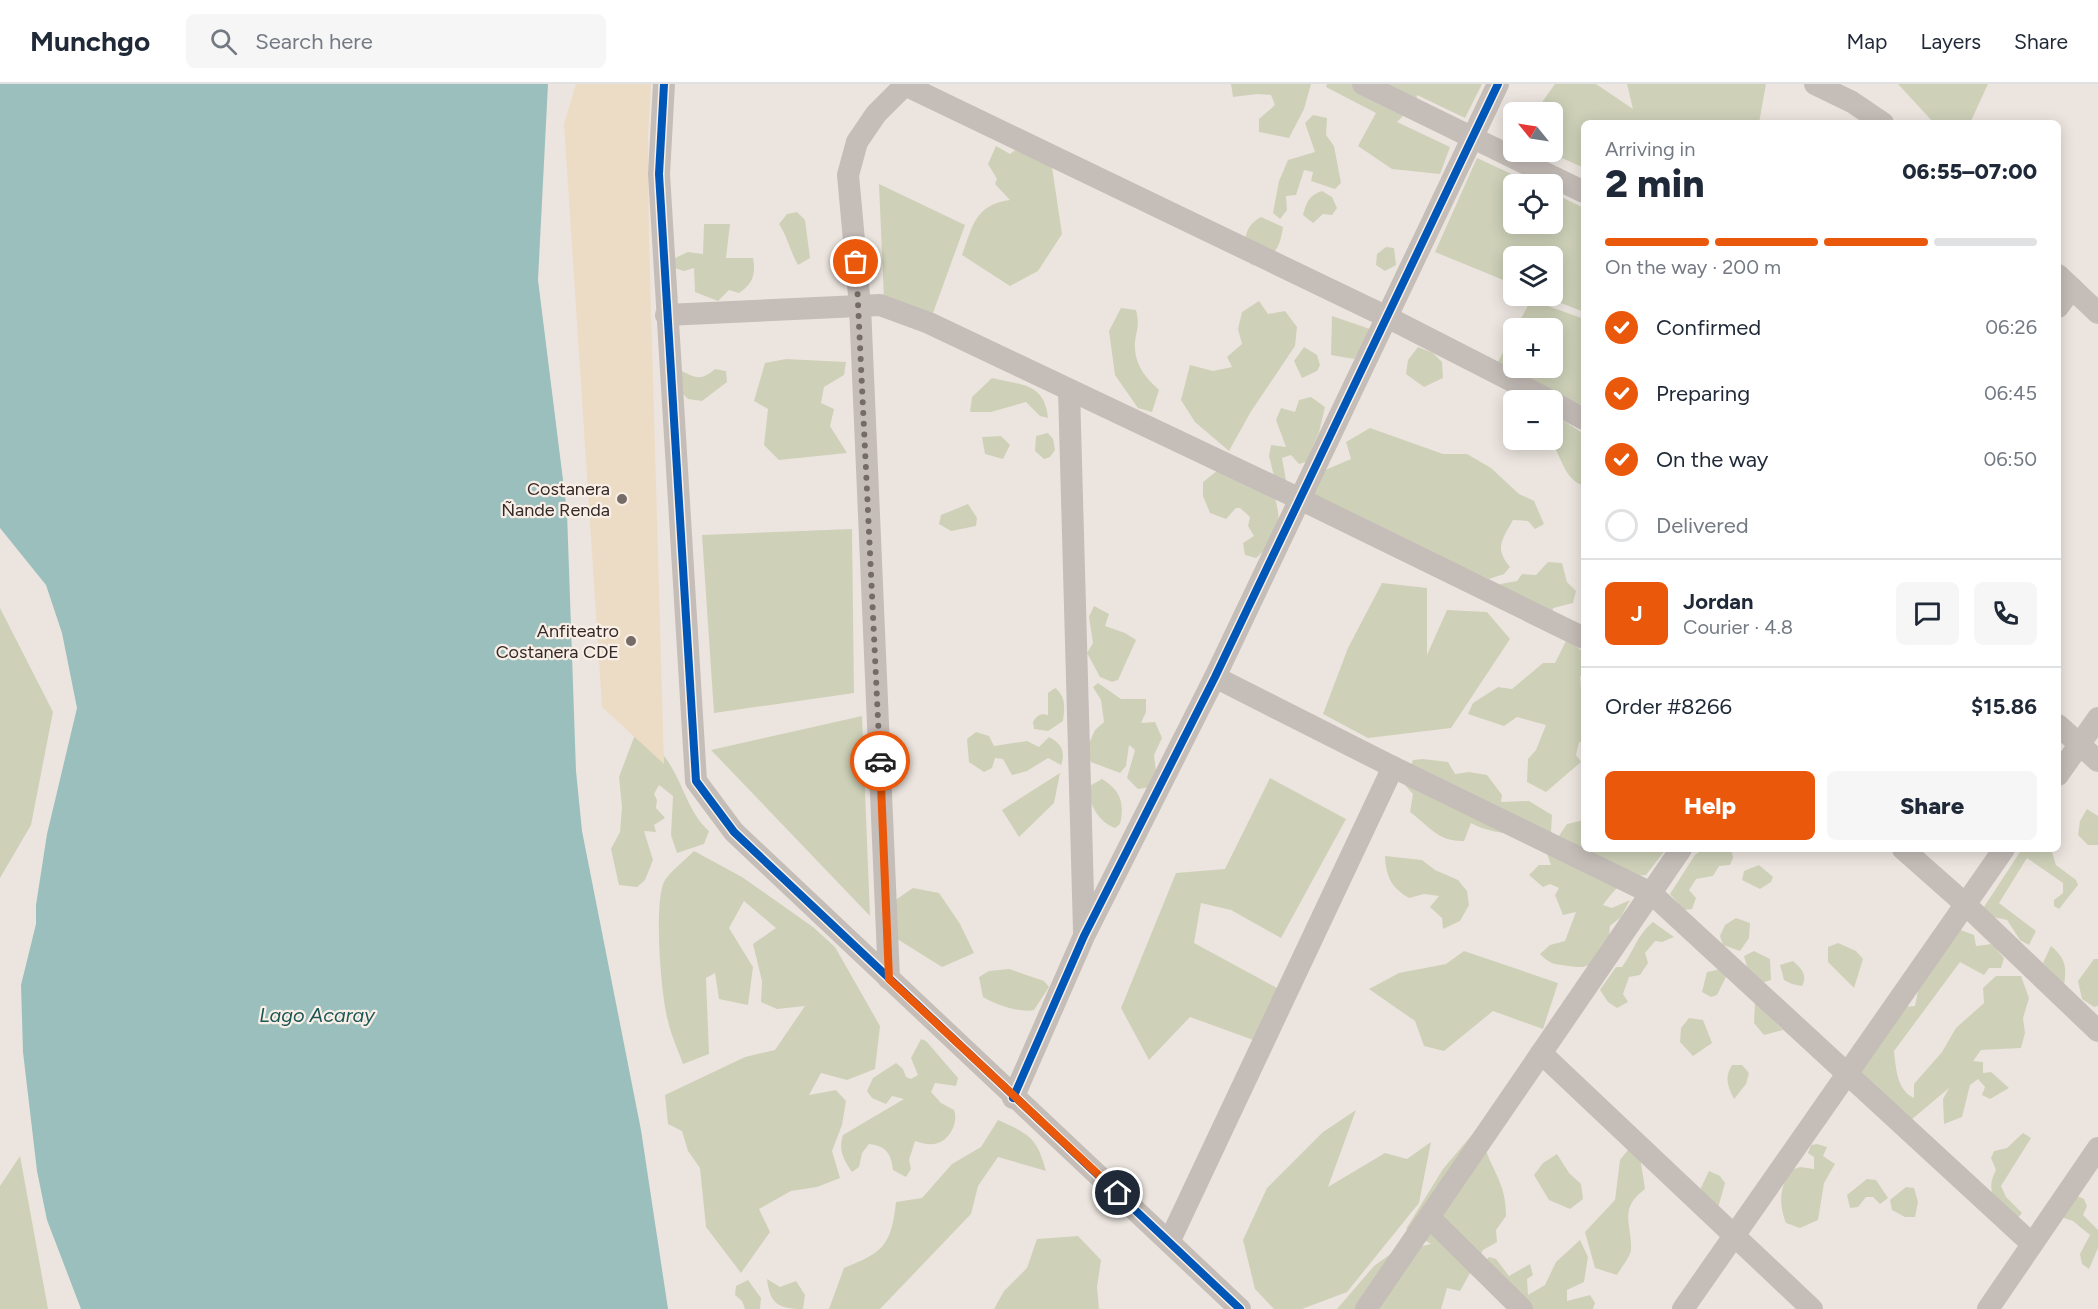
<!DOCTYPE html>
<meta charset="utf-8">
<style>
body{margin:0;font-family:Figtree,sans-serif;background:#f6f6f7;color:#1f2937;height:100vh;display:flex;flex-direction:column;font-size:22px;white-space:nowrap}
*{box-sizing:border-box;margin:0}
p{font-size:20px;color:#747a83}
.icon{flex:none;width:33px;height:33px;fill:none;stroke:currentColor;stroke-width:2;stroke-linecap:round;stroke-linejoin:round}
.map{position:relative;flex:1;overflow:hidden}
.side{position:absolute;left:1581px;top:36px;width:480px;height:732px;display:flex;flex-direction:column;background:#fff;border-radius:9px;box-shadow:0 3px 15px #0003}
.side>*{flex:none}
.needle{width:39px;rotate:300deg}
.buttons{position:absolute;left:1503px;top:18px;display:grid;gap:12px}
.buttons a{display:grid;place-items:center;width:60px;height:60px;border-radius:9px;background:#fff;box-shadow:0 3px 15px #0003;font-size:30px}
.pin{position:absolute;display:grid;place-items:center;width:51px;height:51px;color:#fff;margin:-26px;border:3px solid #fff;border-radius:50%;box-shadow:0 2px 6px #0007}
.courier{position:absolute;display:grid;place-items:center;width:60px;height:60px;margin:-30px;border:4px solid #ea580c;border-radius:50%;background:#fff;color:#222;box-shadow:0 2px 8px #0007}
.summary em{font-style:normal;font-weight:800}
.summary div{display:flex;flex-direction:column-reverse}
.summary{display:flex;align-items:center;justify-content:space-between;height:102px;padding:0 24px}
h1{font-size:39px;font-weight:800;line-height:45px}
.bar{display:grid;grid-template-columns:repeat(4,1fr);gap:9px 6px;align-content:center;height:72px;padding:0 24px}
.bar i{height:8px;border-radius:4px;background:#e0e1e3}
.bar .current{background:#ea580c}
.bar p{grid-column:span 4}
.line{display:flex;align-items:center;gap:15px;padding:0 24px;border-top:2px solid #e0e1e3}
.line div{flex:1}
.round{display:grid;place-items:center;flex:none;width:63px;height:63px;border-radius:9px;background:#f6f6f7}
ol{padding:0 24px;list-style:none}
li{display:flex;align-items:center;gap:18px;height:66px}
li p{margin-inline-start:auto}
li .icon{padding:6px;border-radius:50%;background:#ea580c;color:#fff;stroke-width:4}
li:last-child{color:#747a83}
li i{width:33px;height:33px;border:3px solid #e0e1e3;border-radius:50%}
.cta{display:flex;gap:12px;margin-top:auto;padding:12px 24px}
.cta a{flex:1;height:69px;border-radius:9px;background:#ea580c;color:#fff;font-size:24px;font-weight:800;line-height:69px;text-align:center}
.cta a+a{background:#f6f6f7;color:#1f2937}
header{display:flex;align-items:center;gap:36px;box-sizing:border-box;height:84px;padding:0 30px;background:#fff;border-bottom:2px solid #e0e1e3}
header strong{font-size:28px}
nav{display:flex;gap:33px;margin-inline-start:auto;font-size:21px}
.search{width:420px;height:54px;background:#f6f6f7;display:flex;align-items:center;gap:15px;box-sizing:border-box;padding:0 21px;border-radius:9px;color:#747a83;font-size:22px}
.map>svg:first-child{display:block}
</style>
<header>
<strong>Munchgo</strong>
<div class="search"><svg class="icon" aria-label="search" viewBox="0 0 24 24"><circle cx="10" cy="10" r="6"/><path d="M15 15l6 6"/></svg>Search here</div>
<nav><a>Map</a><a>Layers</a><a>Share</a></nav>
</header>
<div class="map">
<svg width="2098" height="1225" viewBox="0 0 2098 1225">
<rect width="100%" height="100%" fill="#ece5df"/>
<g fill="#ced1b8">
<polygon points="1231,0 1311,0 1304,25 1289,54 1259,48 1259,35 1275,21 1271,11 1257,10 1233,13"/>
<polygon points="1327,0 1482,0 1465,34 1417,11 1416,19 1397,38 1450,63 1440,90 1392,85 1358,62 1376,29 1326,3"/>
<polygon points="1555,0 1596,0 1633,25 1627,0 1766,0 1759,39 1584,39 1584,84 1549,68 1552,68 1552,28 1540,28 1540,21"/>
<polygon points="1898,0 1988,0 1970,39 1934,39"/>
<polygon points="1313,31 1327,34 1326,51 1334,62 1341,99 1335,105 1311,97 1313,88 1304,86 1296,111 1286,112 1287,126 1280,135 1273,129 1279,97 1288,76 1315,68 1305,39"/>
<path d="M996,62L1010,70L1015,66L1052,83L1062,150L1038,187L1010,202L962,171C973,141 975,121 1010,116L995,100L997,95L988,80Z"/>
<polygon points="1477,74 1533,100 1514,100 1514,140 1552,140 1553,109 1584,124 1584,228 1543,212 1552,212 1552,172 1514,172 1513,200 1435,168"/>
<polygon points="879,100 965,141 933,229 884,216"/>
<path d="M1322,107L1332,113L1337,124L1332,131L1323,130L1313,139L1303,131C1306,119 1309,111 1322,107Z"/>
<path d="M797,128L805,136L810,174L798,181C790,167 788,154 779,140L787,130Z"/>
<path d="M1261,133L1283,143C1279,169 1274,170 1252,181L1245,174C1244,156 1244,142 1261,133Z"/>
<path d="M704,140H730L726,174H753C756,190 753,200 739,209L729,206L718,217L695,208L694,184L684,187L674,184L675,174L688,168L703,170Z"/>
<polygon points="1386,163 1394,164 1396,181 1385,187 1376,181 1377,170"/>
<polygon points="1531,216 1584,235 1584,322 1497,280 1513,250 1514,284 1552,284 1552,244 1516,244"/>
<polygon points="1259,217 1268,230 1285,227 1297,243 1295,262 1250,329 1229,367 1195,338 1181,316 1190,281 1213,287 1232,283 1227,273 1242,260 1238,245 1242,228"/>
<path d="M1121,224L1136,226C1141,245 1134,250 1135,265C1136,283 1147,295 1159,306L1152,328L1138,324L1115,291L1109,247Z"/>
<polygon points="1332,232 1373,246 1354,275 1331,271"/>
<polygon points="1304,263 1317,271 1320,281 1317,287 1302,294 1294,277"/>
<polygon points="1418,263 1433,269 1442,278 1443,294 1424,303 1406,290 1408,276"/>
<polygon points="786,275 846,278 844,291 824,303 821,319 834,325 830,342 847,369 779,376 764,361 768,325 754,317 765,279"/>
<path d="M715,285L726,287L727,298L702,317L688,315L674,301L682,287C697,295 702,296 715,285Z"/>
<path d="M992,294C1021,301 1045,299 1048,334L1040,332L1026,318L991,328H970L972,313Z"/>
<polygon points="1311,313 1325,323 1319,348 1306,378 1299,380 1291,371 1282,374 1287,402 1276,400 1269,372 1271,361 1286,363 1276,336 1281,324 1295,328 1299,316"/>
<path d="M1553,330L1584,350V402C1564,395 1562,374 1551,357L1555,348L1553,345Z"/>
<path d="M1370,344L1443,370H1467L1491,384L1519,410L1534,417L1544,440L1535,445L1528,437L1513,436C1502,456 1494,464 1510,483L1504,490L1489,495L1308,412L1318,389L1351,375L1346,358Z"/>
<polygon points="1048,349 1053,355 1055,366 1050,373 1044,375 1035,367 1036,352"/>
<polygon points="1001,352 1010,361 1003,375 985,370 982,353"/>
<path d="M1222,383L1275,414C1283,443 1278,454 1256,474L1245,471L1243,459L1254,452L1248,442L1250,433L1240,424H1236L1226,435L1210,429L1203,412V398Z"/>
<polygon points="968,420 977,434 976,442 951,447 939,440 941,431"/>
<polygon points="852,445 854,609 714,629 702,451"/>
<polygon points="1548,478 1562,479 1567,498 1576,507 1573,519 1553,524 1552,534 1509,511 1500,500 1517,497 1522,490 1536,491"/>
<polygon points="1382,499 1427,504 1427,571 1447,526 1487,528 1510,555 1451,644 1368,654 1323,630 1348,564"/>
<polygon points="1094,522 1109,530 1105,542 1125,549 1136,556 1118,596 1112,598 1100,593 1087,569 1093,559 1089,533"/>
<polygon points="0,524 53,628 31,741 0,794"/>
<polygon points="1567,555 1584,569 1584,591 1580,592 1581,606 1584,610 1584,658 1579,658 1576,671 1581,678 1546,708 1527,698 1528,675 1536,666 1546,641 1517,633 1504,642 1468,630 1473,619 1498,603 1512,605 1543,579 1555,579"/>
<polygon points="1098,599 1121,615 1146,615 1146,628 1141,639 1155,638 1162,654 1154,671 1157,695 1151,703 1138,705 1127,694 1135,666 1129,661 1126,682 1120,689 1091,678 1086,666 1095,646 1104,638 1101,616 1093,603"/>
<path d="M1055,604C1066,612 1065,624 1063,637L1048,647L1034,645L1033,638C1037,631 1041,629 1048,631V609Z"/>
<polygon points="862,632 870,832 711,666"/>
<path d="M636,648C645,655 657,663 664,672C683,696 687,728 709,747L704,760L677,769L671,751L673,712L659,701L654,710L657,716L656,724L665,734L654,741L656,748L644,747L653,776L645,796L637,803L619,801L611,765L620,748L622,723L619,693Z"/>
<path d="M976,648L989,652L994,662L1027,657L1039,663L1049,653C1061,659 1066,667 1061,681L1048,674L1027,687L1012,691L1003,675L995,674L992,684L984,688L969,678L967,655Z"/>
<path d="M1423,675L1448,678L1455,690L1469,688L1487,691L1502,711L1501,718L1529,717L1552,731L1551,748C1522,750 1497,753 1471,739L1464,757C1438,758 1429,742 1410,728L1413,710L1404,700L1413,676Z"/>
<polygon points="1060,689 1054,719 1019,753 1002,726"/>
<polygon points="1270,694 1346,735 1281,854 1231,826 1201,819 1194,859 1279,905 1256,957 1190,933 1149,976 1121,924 1176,789 1225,785"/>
<path d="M1102,695C1120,706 1125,719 1120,740L1115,744C1097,737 1091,721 1086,704Z"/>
<polygon points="2087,725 2098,732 2098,761 2088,761 2078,751 2080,737"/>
<path d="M1584,736V765H1666L1646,791C1626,791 1615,805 1603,821L1612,824L1630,816L1621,833L1610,842L1609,853C1591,868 1601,888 1569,882C1554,880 1551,881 1540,870L1550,861L1565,857L1576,828L1563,831L1555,811L1559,804L1550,800L1543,803L1529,791L1539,781H1551L1547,770L1567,740Z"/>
<polygon points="1703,765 1731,765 1733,774 1730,781 1719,782 1713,792 1696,795 1689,806 1696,814 1692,825 1684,826 1670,810 1695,771"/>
<polygon points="2022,765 2051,765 2056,781 2076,796 2078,801 2059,825 2054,822 2054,816 2063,809 2063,799 2027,774 1999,819 2036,847 2029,861 2020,856 2007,836 1993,833 1982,826"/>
<path d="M694,767L742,793L813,843L835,863L880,942L875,985L847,996L821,989L809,1011L836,1006L846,1017L842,1041L832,1067L840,1094L817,1103L791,1107L759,1125L770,1148L741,1189L706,1143L700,1084L688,1067L682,1047L668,1040L665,1011L745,973L775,966L805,922L777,925L761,918L762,897L753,860L776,844L744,817L729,844L753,883L748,921L719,915L715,889L706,894L709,970L683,980C678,966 671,951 668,937C661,913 653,815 665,796C672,786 685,776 694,767Z"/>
<path d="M1385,772L1422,776L1435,786L1458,796L1467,807L1469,821L1460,837L1443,845L1442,834L1430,823L1439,812L1424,810L1409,814C1391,803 1386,793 1385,772Z"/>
<polygon points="1759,781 1773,793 1771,798 1760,805 1742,796 1744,787"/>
<polygon points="913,804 939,809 960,840 974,869 942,883 894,853 894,817"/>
<polygon points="1736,834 1750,839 1749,854 1740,867 1723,861 1720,852 1725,841"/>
<path d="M1653,838L1674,853L1662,858L1655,857L1645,869L1648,879L1640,891L1629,893L1623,910L1628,918L1617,924L1608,918L1600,906L1616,883H1622C1634,867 1637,851 1653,838Z"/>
<path d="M1958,845L1974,851L1976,862L1992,860L2004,874L2001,884H1989L1984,891L1960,878L1894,967C1896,985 1897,1006 1914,1014V1000L1942,968L1956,944L1984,919L1983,904L1996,892H2021L2029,914L2023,934L2025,949L2021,964L1981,966L1973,977L1983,978V989L1991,988L2009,1004L1990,1015L1982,1011L1985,1003L1978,995L1970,1001L1962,1033L1944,1040L1943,1015L1949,1004L1911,1036L1858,985L1902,923L1915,922L1921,892Z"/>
<polygon points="1838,859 1856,867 1863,875 1854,904 1828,878 1828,863"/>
<path d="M2051,862C2065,874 2067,882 2064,901L2043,879Z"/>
<polygon points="1464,867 1558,899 1543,945 1493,927 1444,967 1424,962 1415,937 1369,905 1399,889 1446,880"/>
<polygon points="1754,867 1770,875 1771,896 1761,899 1748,886 1744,872"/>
<polygon points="2094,875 2098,875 2098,922 2094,923 2082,915 2078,897"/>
<path d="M1793,877C1801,884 1808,891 1802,902L1792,900L1784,896L1780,881Z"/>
<path d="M1009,885L1044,897L1049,903L1034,926C1020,929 996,921 983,913L979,893L989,887Z"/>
<polygon points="1721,885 1727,891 1717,911 1711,913 1702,908 1707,888"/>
<polygon points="1755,919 1783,946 1764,951 1754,939"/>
<polygon points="1689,934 1703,936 1712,959 1693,972 1680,958 1681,944"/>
<path d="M921,955L926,957L958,994L956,1002L935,999L931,1008L941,1019L954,1026C959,1039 949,1058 934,1060C928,1061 921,1059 915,1057L909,1076L911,1085L906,1093L893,1086C891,1069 886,1062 869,1060L862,1069L859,1083L852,1088C844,1076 838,1066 843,1051L904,1015L892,1012L886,1020L872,1014L867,1007L873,994L896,979L903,985L906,993L911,995L918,991L911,974Z"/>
<path d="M1732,981H1742L1749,989L1746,1000L1734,1015C1728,1002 1724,994 1732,981Z"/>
<polygon points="1356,1026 1328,1103 1385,1069 1407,1075 1431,1058 1419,1119 1347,1208 1302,1225 1274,1225 1255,1205 1243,1156 1267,1104 1323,1048"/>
<path d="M998,1036C1029,1050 1037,1053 1046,1087L998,1073L978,1102L971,1130L880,1225H829L844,1184C884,1168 891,1161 896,1118L922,1114L952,1080L981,1063Z"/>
<path d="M1482,1039C1484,1048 1485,1066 1488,1072C1498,1095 1506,1105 1506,1132L1496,1146L1497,1158L1483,1166L1460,1207L1447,1204L1441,1225H1337L1374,1182L1392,1169L1431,1160L1406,1145L1443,1085Z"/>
<path d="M2023,1049L2031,1054L2001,1102L2006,1113L2022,1129L2015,1137C1999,1121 1983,1110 1996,1086L1991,1074L1994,1067L2007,1064Z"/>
<path d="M1817,1060L1827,1063L1823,1072L1835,1080L1824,1099L1818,1136L1800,1144L1786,1139C1779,1120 1779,1104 1791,1086L1800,1083L1814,1085V1073L1808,1069L1811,1061Z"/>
<path d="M1628,1066L1640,1073L1645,1105C1618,1125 1632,1139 1631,1166C1630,1173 1621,1184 1617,1191L1595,1184L1585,1148L1615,1116L1620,1076Z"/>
<polygon points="1557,1070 1569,1089 1581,1100 1583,1115 1570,1125 1549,1116 1534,1091 1543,1079"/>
<polygon points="20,1072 48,1225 0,1225 0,1102"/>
<polygon points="1709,1087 1720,1092 1725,1099 1718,1124 1699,1108"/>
<polygon points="1867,1095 1876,1096 1888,1114 1880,1120 1873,1113 1866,1113 1858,1123 1850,1124 1847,1111"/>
<polygon points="1906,1103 1914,1104 1918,1118 1915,1133 1905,1133 1892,1126 1890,1116"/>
<polygon points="2075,1111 2084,1115 2087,1122 2083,1131 2098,1146 2098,1164 2089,1185 2082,1180 2080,1170 2090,1151 2073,1137 2061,1133"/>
<polygon points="1078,1152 1101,1176 1097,1203 1099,1225 994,1225 1004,1207 1027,1184 1037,1155"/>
<polygon points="1580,1156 1588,1173 1584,1198 1567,1206 1567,1217 1590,1211 1595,1219 1593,1225 1512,1225 1485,1178 1489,1173 1496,1175 1509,1192 1530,1180 1533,1191 1527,1195 1528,1211 1545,1201 1556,1178"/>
<path d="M767,1195L780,1203L796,1197L805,1211L803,1225C778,1225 770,1220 767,1195Z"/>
<polygon points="748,1196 761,1214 760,1225 745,1225 742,1217 735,1211 736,1202"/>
</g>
<polygon fill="#eddcc5" points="576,0 651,0 648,53 649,154 664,680 602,623 564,40"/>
<polygon fill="#9bbfbd" points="0,0 548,0 538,196 567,428 576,687 582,747 641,1046 668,1225 81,1225 47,1136 37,1087 23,968 21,901 36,840 36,821 47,750 77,624 62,549 46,501 0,444"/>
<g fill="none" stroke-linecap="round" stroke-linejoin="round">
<g stroke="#c5bdb8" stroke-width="22">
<polyline points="664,0 659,90 696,697 734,748 1240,1225"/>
<polyline points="1363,0 1584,108"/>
<polyline points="1815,0 1852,18 1883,39"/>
<polyline points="905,1 1387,233 1549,316"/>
<polyline points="2058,191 2098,229"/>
<polyline points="2058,223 2072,204"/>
<polyline points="666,231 880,221 929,239 1300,415 1584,554"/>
<polyline points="1069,306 1084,847"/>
<polyline points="1552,318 1584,335"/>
<polyline points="1215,593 1393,683 1651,809 2032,1160"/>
<polyline points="2058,641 2098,677"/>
<polyline points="2058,691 2098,634"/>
<polyline points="1903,765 1964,819 2098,947"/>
<polyline points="889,895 860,222 848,91 857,58 876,30 906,0"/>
<polyline points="1541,969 1812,1225"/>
<polyline points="1013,1014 1084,852 1215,593 1498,0"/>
<polyline points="1429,1133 1522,1225"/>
<polyline points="1170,1156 1393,683"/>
<polyline points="1366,1225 1681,765"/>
<polyline points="1683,1225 2004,765"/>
<polyline points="1988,1225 2098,1064"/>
</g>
<g stroke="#f9efe6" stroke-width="11">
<g id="cycleway">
<polyline points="664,0 659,90 696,697 734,748 1240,1225"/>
<polyline points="1013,1014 1084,852 1215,593 1498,0"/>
</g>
</g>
<use href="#cycleway" stroke="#0057b8" stroke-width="8"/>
</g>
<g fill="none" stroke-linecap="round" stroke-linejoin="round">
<polyline stroke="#756b67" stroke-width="6" stroke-dasharray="0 10.8" points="856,178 880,677"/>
<polyline stroke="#ea580c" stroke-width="8" points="880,677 889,895 1118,1109"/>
</g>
<g fill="#756b67" stroke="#f9efe6" stroke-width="2">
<circle cx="622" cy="415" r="6"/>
<circle cx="631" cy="557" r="6"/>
</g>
<g text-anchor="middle" stroke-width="4.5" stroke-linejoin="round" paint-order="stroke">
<g font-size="18" fill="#352a27" stroke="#f9efe6" text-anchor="end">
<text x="610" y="411">Costanera<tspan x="610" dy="21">Ñande Renda</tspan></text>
<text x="619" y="553">Anfiteatro<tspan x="619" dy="21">Costanera CDE</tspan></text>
</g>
<g font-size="20" font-style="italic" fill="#1c5757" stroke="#f9efe6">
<text x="317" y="938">Lago Acaray</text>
</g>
</g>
</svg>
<div class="buttons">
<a><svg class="needle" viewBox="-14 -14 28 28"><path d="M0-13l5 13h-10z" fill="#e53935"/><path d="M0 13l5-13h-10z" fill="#747a83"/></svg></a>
<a><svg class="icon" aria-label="locate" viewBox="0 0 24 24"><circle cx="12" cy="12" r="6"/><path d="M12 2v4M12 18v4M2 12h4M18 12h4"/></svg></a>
<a><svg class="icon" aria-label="layers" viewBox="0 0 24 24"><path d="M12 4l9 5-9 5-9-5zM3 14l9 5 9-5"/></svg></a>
<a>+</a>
<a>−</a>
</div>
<div class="pin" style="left:856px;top:178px;background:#ea580c"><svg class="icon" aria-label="bag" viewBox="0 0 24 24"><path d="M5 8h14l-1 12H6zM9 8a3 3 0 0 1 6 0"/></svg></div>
<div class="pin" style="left:1118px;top:1109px;background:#1f2937"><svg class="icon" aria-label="home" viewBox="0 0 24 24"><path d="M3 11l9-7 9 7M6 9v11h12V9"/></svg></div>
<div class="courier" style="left:880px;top:677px"><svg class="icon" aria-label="car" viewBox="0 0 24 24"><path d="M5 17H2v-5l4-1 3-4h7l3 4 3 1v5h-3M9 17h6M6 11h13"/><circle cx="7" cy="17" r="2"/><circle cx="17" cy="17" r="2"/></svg></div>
<section class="side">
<div class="summary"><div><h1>2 min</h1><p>Arriving in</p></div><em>06:55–07:00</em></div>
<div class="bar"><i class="current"></i><i class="current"></i><i class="current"></i><i></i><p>On the way · 200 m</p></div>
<ol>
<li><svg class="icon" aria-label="check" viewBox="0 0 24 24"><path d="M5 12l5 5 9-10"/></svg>Confirmed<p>06:26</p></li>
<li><svg class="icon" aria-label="check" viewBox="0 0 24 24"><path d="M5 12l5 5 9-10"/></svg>Preparing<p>06:45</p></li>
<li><svg class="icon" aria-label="check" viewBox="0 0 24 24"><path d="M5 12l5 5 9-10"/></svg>On the way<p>06:50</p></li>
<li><i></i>Delivered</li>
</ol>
<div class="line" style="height:108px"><b class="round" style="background:#ea580c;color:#fff">J</b><div><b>Jordan</b><p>Courier · 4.8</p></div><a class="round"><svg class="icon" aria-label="chat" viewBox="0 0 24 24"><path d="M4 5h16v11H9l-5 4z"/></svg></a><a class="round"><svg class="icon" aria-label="phone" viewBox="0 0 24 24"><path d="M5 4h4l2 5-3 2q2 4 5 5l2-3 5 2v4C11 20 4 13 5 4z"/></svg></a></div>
<div class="line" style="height:78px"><div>Order #8266</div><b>$15.86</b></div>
<div class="cta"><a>Help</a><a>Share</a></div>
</section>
</div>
